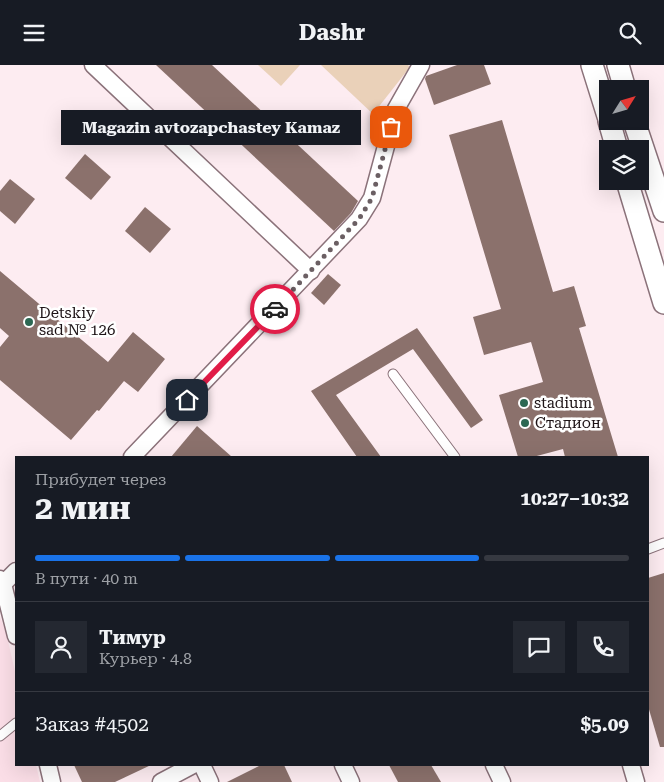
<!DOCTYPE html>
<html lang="ru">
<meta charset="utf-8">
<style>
body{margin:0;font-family:"Roboto Serif",serif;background:#242831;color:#f1f3f6;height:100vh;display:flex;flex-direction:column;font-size:19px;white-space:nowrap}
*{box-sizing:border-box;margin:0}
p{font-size:16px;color:#9ea1a6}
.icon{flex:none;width:28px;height:28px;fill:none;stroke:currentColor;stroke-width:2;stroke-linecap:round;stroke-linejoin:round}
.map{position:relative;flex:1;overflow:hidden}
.drawer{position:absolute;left:15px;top:391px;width:634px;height:310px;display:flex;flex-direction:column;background:#171b24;border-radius:0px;box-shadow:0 5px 20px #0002}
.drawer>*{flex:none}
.needle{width:32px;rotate:53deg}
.tools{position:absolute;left:599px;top:15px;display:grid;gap:10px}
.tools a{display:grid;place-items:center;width:50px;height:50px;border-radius:0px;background:#171b24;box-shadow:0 5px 20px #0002;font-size:25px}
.pin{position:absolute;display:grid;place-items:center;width:42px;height:42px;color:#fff;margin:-21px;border-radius:10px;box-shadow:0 2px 8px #0006}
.courier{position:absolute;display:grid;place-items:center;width:50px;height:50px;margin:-25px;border:4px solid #e11d48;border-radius:50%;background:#fff;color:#222;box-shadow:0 1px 6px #0007}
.bubble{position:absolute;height:35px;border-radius:0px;background:#171b24;box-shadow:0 5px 20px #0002;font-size:16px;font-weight:700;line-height:35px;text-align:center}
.head em{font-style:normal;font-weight:700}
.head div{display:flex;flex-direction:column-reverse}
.head{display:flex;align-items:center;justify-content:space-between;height:85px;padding:0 20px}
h1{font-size:32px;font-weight:700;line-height:38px}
.bar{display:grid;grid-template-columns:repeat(4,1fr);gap:8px 5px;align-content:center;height:60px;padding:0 20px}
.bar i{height:6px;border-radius:4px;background:#363941}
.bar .active{background:#1a73e8}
.bar p{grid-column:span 4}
.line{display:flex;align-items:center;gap:12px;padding:0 20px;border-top:1px solid #363941}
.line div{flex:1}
.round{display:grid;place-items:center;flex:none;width:52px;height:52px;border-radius:0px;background:#242831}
header{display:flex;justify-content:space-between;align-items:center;height:65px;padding:0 20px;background:#171b24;font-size:22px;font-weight:700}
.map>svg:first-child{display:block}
</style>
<header><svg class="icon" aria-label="menu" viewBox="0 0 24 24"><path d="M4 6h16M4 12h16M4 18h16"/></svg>Dashr<svg class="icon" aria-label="search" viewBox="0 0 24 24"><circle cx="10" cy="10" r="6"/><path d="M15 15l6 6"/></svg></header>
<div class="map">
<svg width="664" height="717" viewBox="0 0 664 717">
<rect width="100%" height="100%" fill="#fdecf1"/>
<polygon fill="#fbdee7" points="0,552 6,567 16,611 16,700 36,700 40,717 0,717"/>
<g fill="#ead1b9">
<polygon points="258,0 300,0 281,21"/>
<polygon points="321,0 408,0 410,2 373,49"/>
</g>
<g fill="#8b716c">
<polygon points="156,0 212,0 358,136 351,148 334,166"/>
<polygon points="457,0 484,0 491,19 434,40 425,14 426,11"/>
<polygon points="502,55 553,227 574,221 586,261 579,263 618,392 565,392 563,384 533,392 518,392 499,330 543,317 531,277 484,290 473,252 501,244 449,70"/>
<polygon points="85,89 111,112 91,135 65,113"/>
<polygon points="10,114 35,134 15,159 0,146 0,126"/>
<polygon points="145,142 171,164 150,188 125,166"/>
<polygon points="0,206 108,297 133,267 165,294 138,327 124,316 99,346 97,345 71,375 0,315 0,282 9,271 0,263"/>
<polygon points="328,209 341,220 324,240 311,228"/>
<polygon points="417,263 483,355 471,363 413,284 336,330 381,392 357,392 311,326"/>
<polygon points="197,361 232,392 171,392"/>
<polygon points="664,508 664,682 660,682 648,641 648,513"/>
<polygon points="74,700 151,700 115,717 82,717"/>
<polygon points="261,700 284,700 292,717 227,717"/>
<polygon points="389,700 431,700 441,717 398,717"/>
</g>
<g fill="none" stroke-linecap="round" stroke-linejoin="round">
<g stroke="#8b727a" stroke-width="11">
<g id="service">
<polyline points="393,309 455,392"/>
<polyline points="648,484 664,478"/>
<polyline points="0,671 16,658"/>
</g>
</g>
<g stroke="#8b727a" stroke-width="19">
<g id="minor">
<polyline points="93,0 311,206"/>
<polyline points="132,392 359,154 372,133 396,44 421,0"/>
<polyline points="0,514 3,519 16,571"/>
<polyline points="3,519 16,506"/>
<polyline points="48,700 52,717"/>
<polyline points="202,700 210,717"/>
<polyline points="343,700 351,717"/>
<polyline points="494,700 502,717"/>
<polyline points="631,700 636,717"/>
<polyline points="161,717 193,700"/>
</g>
</g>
<g stroke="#8b727a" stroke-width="24">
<g id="tertiary">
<polyline points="592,0 608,51"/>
<polyline points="618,0 625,24"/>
<polyline points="609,56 617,84"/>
<polyline points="634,56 664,146"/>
<polyline points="627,116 664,238"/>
</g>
</g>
<use href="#service" stroke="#fff" stroke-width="9"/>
<use href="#minor" stroke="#fff" stroke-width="16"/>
<use href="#tertiary" stroke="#fff" stroke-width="21"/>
</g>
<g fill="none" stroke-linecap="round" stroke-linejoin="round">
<polyline stroke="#6b5f63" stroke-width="5" stroke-dasharray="0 9" points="275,244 359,154 372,133 391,62"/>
<polyline stroke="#e11d48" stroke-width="6" points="187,335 275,244"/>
</g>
<g fill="#2c6853" stroke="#fff" stroke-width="2">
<circle cx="29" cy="257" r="5"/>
<circle cx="524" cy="338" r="5"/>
<circle cx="525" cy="358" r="5"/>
</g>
<g text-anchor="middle" stroke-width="5" stroke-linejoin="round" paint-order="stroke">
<g font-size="15" fill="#1d1316" stroke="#fff" text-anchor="start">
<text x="39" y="253">Detskiy<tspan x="39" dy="17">sad № 126</tspan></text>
<text x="534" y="343">stadium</text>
<text x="535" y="363">Стадион</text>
</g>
</g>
</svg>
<div class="tools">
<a><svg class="needle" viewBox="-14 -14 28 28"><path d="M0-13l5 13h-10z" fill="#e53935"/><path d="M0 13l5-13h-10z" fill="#9ea1a6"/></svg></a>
<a><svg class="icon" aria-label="layers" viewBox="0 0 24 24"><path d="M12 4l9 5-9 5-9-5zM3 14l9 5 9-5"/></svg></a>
</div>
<div class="pin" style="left:391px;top:62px;background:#ea580c"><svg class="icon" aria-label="bag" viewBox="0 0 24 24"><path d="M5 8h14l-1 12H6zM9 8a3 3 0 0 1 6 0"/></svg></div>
<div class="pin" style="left:187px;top:335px;background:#1f2937"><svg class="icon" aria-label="home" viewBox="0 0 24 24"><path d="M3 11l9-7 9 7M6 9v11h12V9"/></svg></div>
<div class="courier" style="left:275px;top:244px"><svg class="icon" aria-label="car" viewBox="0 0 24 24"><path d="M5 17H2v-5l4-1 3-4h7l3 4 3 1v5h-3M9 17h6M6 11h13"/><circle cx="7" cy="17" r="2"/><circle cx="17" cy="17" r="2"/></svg></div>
<div class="bubble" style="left:61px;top:45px;width:300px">Magazin avtozapchastey Kamaz</div>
<section class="drawer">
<div class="head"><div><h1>2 мин</h1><p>Прибудет через</p></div><em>10:27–10:32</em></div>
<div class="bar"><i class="active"></i><i class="active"></i><i class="active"></i><i></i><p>В пути · 40 m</p></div>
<div class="line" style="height:90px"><a class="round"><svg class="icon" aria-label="person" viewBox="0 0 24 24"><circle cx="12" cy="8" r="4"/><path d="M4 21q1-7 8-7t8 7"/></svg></a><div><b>Тимур</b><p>Курьер · 4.8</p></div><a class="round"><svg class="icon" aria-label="chat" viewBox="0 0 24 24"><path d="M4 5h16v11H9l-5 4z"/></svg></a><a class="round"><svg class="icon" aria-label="phone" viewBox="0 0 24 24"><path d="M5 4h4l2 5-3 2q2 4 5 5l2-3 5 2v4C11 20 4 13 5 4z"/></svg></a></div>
<div class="line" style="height:65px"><div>Заказ #4502</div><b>$5.09</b></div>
</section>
</div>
